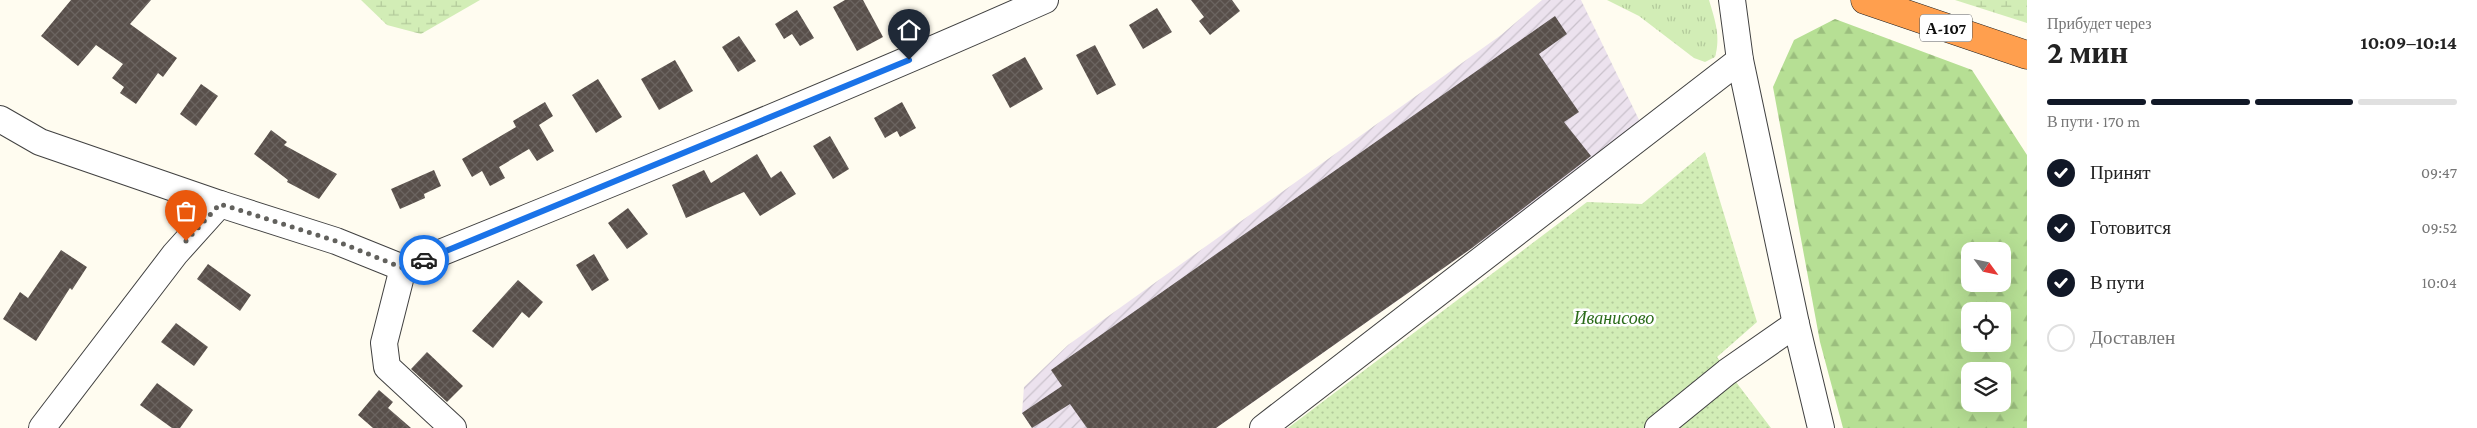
<!DOCTYPE html>
<html lang="ru">
<meta charset="utf-8">
<style>
body{margin:0;font-family:"Crimson Pro",serif;background:#f2f2f2;color:#222;height:100vh;display:flex;flex-direction:column;font-size:19px;white-space:nowrap}
*{box-sizing:border-box;margin:0}
p{font-size:16px;color:#767676}
.icon{flex:none;width:28px;height:28px;fill:none;stroke:currentColor;stroke-width:2;stroke-linecap:round;stroke-linejoin:round}
.map{position:relative;flex:1;overflow:hidden}
.drawer{display:flex;flex-direction:column;background:#fff;width:450px}
.drawer>*{flex:none}
.needle{width:32px;rotate:123deg}
.buttons{position:absolute;left:1961px;top:242px;display:grid;gap:10px}
.buttons a{display:grid;place-items:center;width:50px;height:50px;border-radius:10px;background:#fff;box-shadow:0 5px 20px #0002;font-size:25px}
.pin{position:absolute;display:grid;place-items:center;width:42px;height:42px;color:#fff;margin:-51px -21px;border-radius:50% 50% 50% 0;rotate:-45deg;box-shadow:0 0 5px #0007}
.pin .icon{rotate:45deg}
.courier{position:absolute;display:grid;place-items:center;width:50px;height:50px;margin:-25px;border:4px solid #1a73e8;border-radius:50%;background:#fff;color:#222;box-shadow:0 1px 6px #0007}
.headline em{font-style:normal;font-weight:700}
.headline div{display:flex;flex-direction:column-reverse}
.headline{display:flex;align-items:center;justify-content:space-between;height:85px;padding:0 20px}
h1{font-size:32px;font-weight:700;line-height:38px}
.bar{display:grid;grid-template-columns:repeat(4,1fr);gap:8px 5px;align-content:center;height:60px;padding:0 20px}
.bar i{height:6px;border-radius:4px;background:#e0e0e0}
.bar .active{background:#111827}
.bar p{grid-column:span 4}
ol{padding:0 20px;list-style:none}
li{display:flex;align-items:center;gap:15px;height:55px}
li p{margin-inline-start:auto}
li .icon{padding:5px;border-radius:50%;background:#111827;color:#fff;stroke-width:4}
li:last-child{color:#767676}
li i{width:28px;height:28px;border:2px solid #e0e0e0;border-radius:50%}
main{display:flex;flex:1;min-height:0}
.map>svg:first-child{display:block}
</style>
<main>
<div class="map">
<svg width="2027" height="428" viewBox="0 0 2027 428">
<defs>
<pattern id="industrial-furrows" width="10" height="10" patternUnits="userSpaceOnUse" patternTransform="scale(1.25)"><rect width="10" height="10" fill="#ece2ee"/><path d="M-1 1l2-2M0 10L10 0M9 11l2-2" fill="none" stroke="#c9c1cb"/></pattern>
<pattern id="grass-tufts" width="24" height="20" patternUnits="userSpaceOnUse" patternTransform="scale(1.25)"><rect width="24" height="20" fill="#d2edb6"/><path d="M3 7l-1-3M5 7V3M7 7l1-3M15 17l-1-3M17 17v-4M19 17l1-3" fill="none" stroke="#b3ca9b"/></pattern>
<pattern id="forest-firs" width="22" height="20" patternUnits="userSpaceOnUse" patternTransform="scale(1.25)"><rect width="22" height="20" fill="#b6df94"/><path d="M5 1l3.5 6h-7zM16 11l3.5 6h-7z" fill="#9bbe7e"/></pattern>
<pattern id="wetland-marsh" width="20" height="14" patternUnits="userSpaceOnUse" patternTransform="scale(1.25)"><rect width="20" height="14" fill="#d2edb6"/><path d="M1 5h8M5 5V1M11 12h8M15 12V8" fill="none" stroke="#b3ca9b"/></pattern>
<pattern id="garden-dots" width="8" height="8" patternUnits="userSpaceOnUse" patternTransform="scale(1.25)"><rect width="8" height="8" fill="#d2edb6"/><path d="M2 2h.1M6 6h.1" fill="none" stroke="#b3ca9b" stroke-width="1.8" stroke-linecap="round"/></pattern>
<pattern id="building-cross-hatch" width="8" height="8" patternUnits="userSpaceOnUse" patternTransform="scale(1.25)"><rect width="8" height="8" fill="#584f4a"/><path d="M0 0l8 8M0 8l8-8" fill="none" stroke="#6b6460"/></pattern>
</defs>
<rect width="100%" height="100%" fill="#fffcf0"/>
<polygon fill="url(#industrial-furrows)" points="1542,0 1581,0 1643,128 1216,428 1032,428 1022,413 1024,387 1068,345 1501,35"/>
<path fill="url(#grass-tufts)" d="M1607,0H1709C1715,20 1721,37 1715,57L1705,62L1694,58L1639,16Z"/>
<path fill="url(#forest-firs)" fill-rule="evenodd" d="M1835,19L1972,70L2027,155V428H1843L1820,342L1773,87L1794,40ZM1970,251H2002V284H1970ZM1970,311H2002V344H1970ZM1970,371H2002V404H1970Z"/>
<g fill="url(#wetland-marsh)">
<polygon points="361,0 480,0 421,34 387,25"/>
<polygon points="1955,0 2027,0 2027,23"/>
</g>
<polygon fill="url(#garden-dots)" points="1705,152 1757,322 1717,357 1771,428 1288,428 1587,202 1642,204"/>
<g fill="url(#building-cross-hatch)">
<polygon points="71,0 151,0 130,24 177,58 163,77 158,73 136,104 120,93 124,87 112,78 123,64 96,45 78,66 41,36"/>
<polygon points="845,0 863,0 883,37 857,51 833,7"/>
<polygon points="1191,0 1232,0 1240,11 1210,35 1199,21 1204,17"/>
<polygon points="1157,8 1172,32 1143,49 1129,25"/>
<polygon points="797,10 814,38 800,46 792,34 784,39 775,24"/>
<polygon points="1555,16 1567,34 1539,54 1579,112 1564,122 1591,156 1472,248 1216,428 1087,428 1070,404 1032,428 1022,413 1062,386 1051,370"/>
<polygon points="739,36 756,61 738,72 722,47"/>
<polygon points="1095,45 1116,85 1097,95 1076,55"/>
<polygon points="1025,57 1043,89 1010,108 992,75"/>
<polygon points="675,60 693,91 659,110 641,79"/>
<polygon points="598,79 622,117 596,133 572,95"/>
<polygon points="201,84 218,96 196,126 180,114"/>
<polygon points="545,102 553,116 539,125 554,151 537,161 529,149 499,167 505,178 490,186 482,171 472,177 462,159 516,127 513,121"/>
<polygon points="902,102 916,128 900,137 897,131 885,138 874,118"/>
<polygon points="271,130 287,142 284,145 337,174 319,199 287,182 288,180 254,154"/>
<polygon points="830,136 849,169 833,179 813,146"/>
<polygon points="757,154 771,178 781,171 796,194 760,216 744,192 686,218 672,185 704,170 711,183"/>
<polygon points="434,170 441,186 424,194 425,198 400,209 391,189"/>
<polygon points="628,208 648,234 627,249 608,223"/>
<polygon points="61,250 87,267 72,290 70,288 36,341 3,319 20,292 28,298"/>
<polygon points="594,254 609,280 592,291 576,265"/>
<polygon points="208,264 251,295 240,311 197,279"/>
<polygon points="518,280 543,302 529,318 522,312 493,348 472,331"/>
<polygon points="176,323 208,347 194,366 161,342"/>
<polygon points="427,352 463,386 447,402 411,369"/>
<polygon points="157,383 193,410 180,428 172,428 140,405"/>
<polygon points="379,390 393,402 388,408 411,428 373,428 358,415"/>
</g>
<g fill="none" stroke-linecap="round" stroke-linejoin="round">
<g stroke="#414141" stroke-width="28">
<g id="minor">
<polyline points="1732,0 1740,60 1796,324 1821,428"/>
<polyline points="0,119 40,142 220,204 175,254 42,428"/>
<path d="M220,204L336,241L403,268C618,181 833,94 1045,0"/>
<polyline points="403,268 384,343 387,367 453,428"/>
<polyline points="1263,428 1740,60"/>
<polyline points="1658,428 1727,372 1796,324"/>
</g>
</g>
<g stroke="#1f1f1f" stroke-width="29">
<polyline id="highway" points="1865,0 2027,55"/>
</g>
<use href="#minor" stroke="#fff" stroke-width="26"/>
<use href="#highway" stroke="#ff9f4e" stroke-width="28"/>
</g>
<g fill="none" stroke-linecap="round" stroke-linejoin="round">
<polyline stroke="#62615d" stroke-width="5" stroke-dasharray="0 9" points="186,241 220,204 336,241 403,268 424,260"/>
<polyline stroke="#1a73e8" stroke-width="6" points="424,260 909,60"/>
</g>
<g text-anchor="middle" stroke-width="5" stroke-linejoin="round" paint-order="stroke">
<rect fill="#fff" stroke="#565656" stroke-width="1" x="1920" y="14.5" width="52" height="27" rx="4"/>
<g font-size="16" font-weight="bold" fill="#0e0e0e">
<text x="1946" y="34">А-107</text>
</g>
<g font-size="18" font-style="italic" fill="#2a6b19" stroke="#fff">
<text x="1614" y="324">Иванисово</text>
</g>
</g>
</svg>
<div class="buttons">
<a><svg class="needle" viewBox="-14 -14 28 28"><path d="M0-13l5 13h-10z" fill="#e53935"/><path d="M0 13l5-13h-10z" fill="#767676"/></svg></a>
<a><svg class="icon" aria-label="locate" viewBox="0 0 24 24"><circle cx="12" cy="12" r="6"/><path d="M12 2v4M12 18v4M2 12h4M18 12h4"/></svg></a>
<a><svg class="icon" aria-label="layers" viewBox="0 0 24 24"><path d="M12 4l9 5-9 5-9-5zM3 14l9 5 9-5"/></svg></a>
</div>
<div class="pin" style="left:186px;top:241px;background:#ea580c"><svg class="icon" aria-label="bag" viewBox="0 0 24 24"><path d="M5 8h14l-1 12H6zM9 8a3 3 0 0 1 6 0"/></svg></div>
<div class="pin" style="left:909px;top:60px;background:#1f2937"><svg class="icon" aria-label="home" viewBox="0 0 24 24"><path d="M3 11l9-7 9 7M6 9v11h12V9"/></svg></div>
<div class="courier" style="left:424px;top:260px"><svg class="icon" aria-label="car" viewBox="0 0 24 24"><path d="M5 17H2v-5l4-1 3-4h7l3 4 3 1v5h-3M9 17h6M6 11h13"/><circle cx="7" cy="17" r="2"/><circle cx="17" cy="17" r="2"/></svg></div>
</div>
<section class="drawer">
<div class="headline"><div><h1>2 мин</h1><p>Прибудет через</p></div><em>10:09–10:14</em></div>
<div class="bar"><i class="active"></i><i class="active"></i><i class="active"></i><i></i><p>В пути · 170 m</p></div>
<ol>
<li><svg class="icon" aria-label="check" viewBox="0 0 24 24"><path d="M5 12l5 5 9-10"/></svg>Принят<p>09:47</p></li>
<li><svg class="icon" aria-label="check" viewBox="0 0 24 24"><path d="M5 12l5 5 9-10"/></svg>Готовится<p>09:52</p></li>
<li><svg class="icon" aria-label="check" viewBox="0 0 24 24"><path d="M5 12l5 5 9-10"/></svg>В пути<p>10:04</p></li>
<li><i></i>Доставлен</li>
</ol>
</section>
</main>
